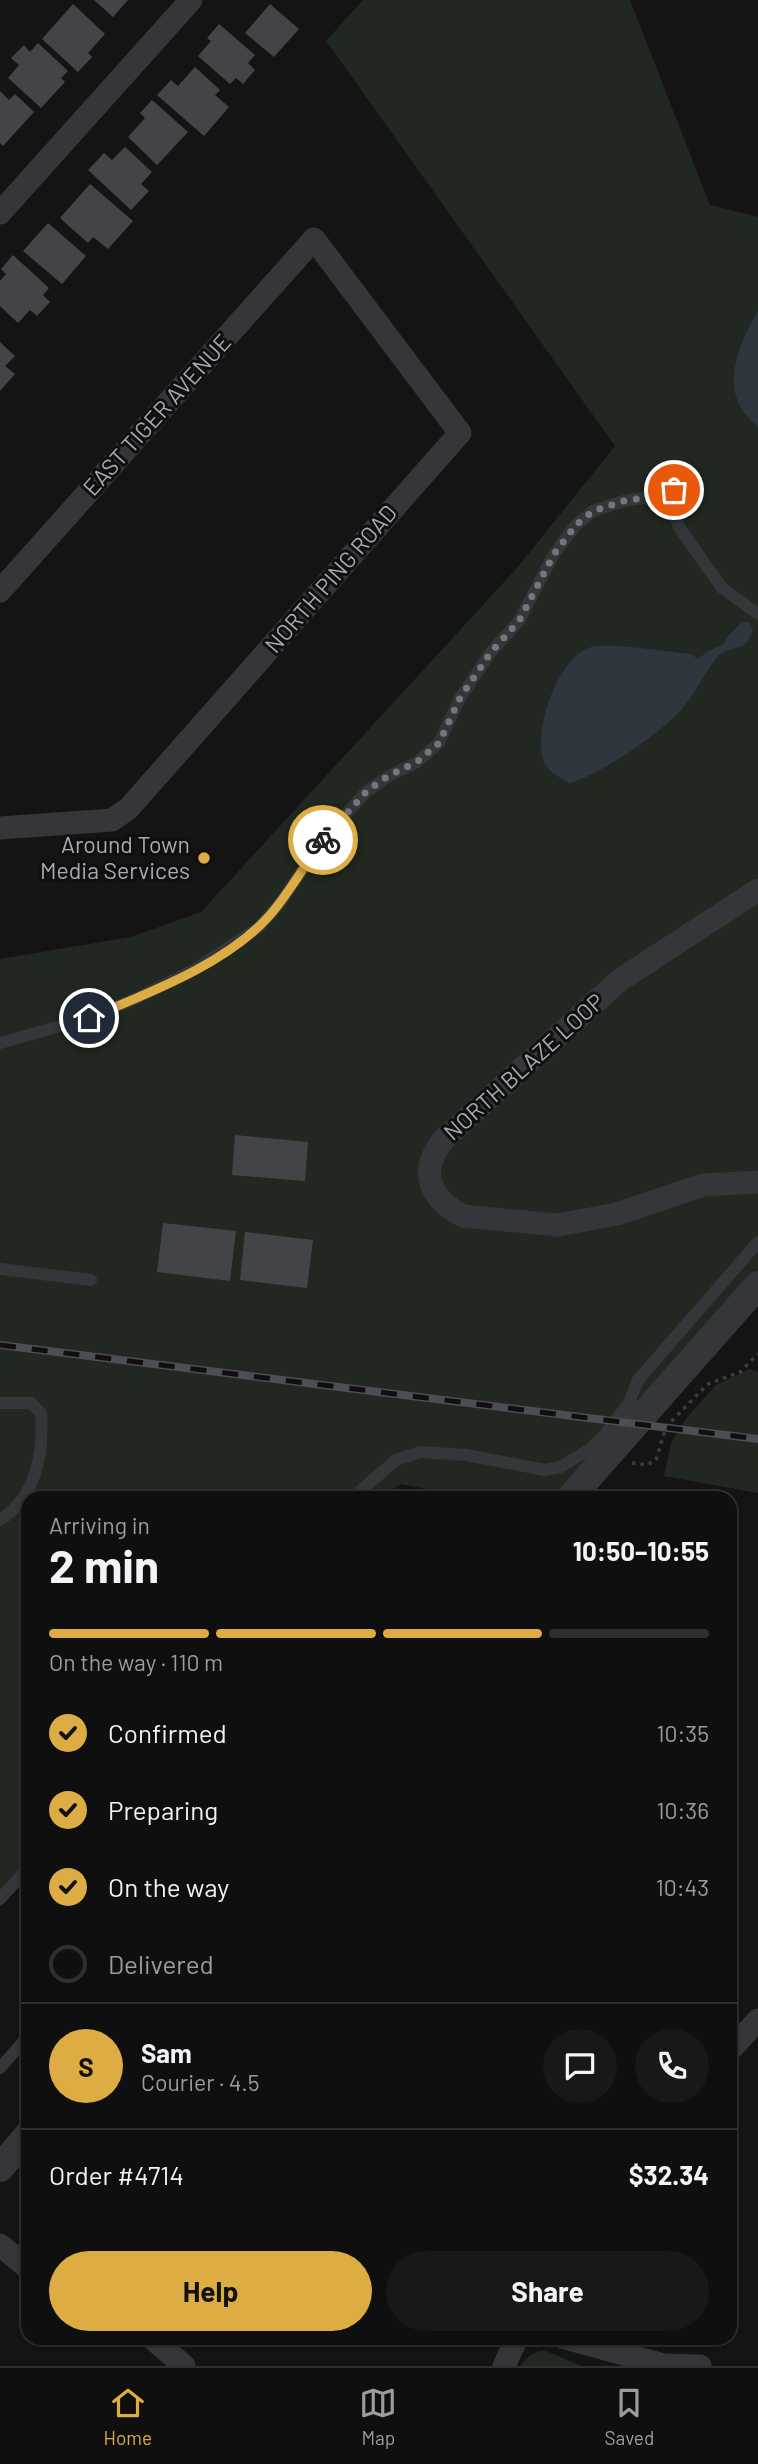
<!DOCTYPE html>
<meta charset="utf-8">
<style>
body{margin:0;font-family:Barlow,sans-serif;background:#181819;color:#f1f3f6;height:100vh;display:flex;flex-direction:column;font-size:26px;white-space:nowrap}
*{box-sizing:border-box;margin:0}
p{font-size:23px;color:#9b9c9f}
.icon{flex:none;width:38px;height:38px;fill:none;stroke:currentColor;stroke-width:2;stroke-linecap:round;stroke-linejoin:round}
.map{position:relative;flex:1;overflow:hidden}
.side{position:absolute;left:21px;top:1491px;width:716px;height:854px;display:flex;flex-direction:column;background:#0f0f10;border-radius:21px;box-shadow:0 2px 5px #0004,0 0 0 2px #2f2f30}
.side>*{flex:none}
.pin{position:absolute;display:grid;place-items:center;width:60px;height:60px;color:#fff;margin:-30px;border:4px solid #fff;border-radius:50%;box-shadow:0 2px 7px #0007}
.courier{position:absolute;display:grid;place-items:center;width:70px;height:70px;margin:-35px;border:5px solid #ddad44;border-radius:50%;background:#fff;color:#222;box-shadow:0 2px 9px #0007}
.headline em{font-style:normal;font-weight:700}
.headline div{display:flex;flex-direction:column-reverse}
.headline{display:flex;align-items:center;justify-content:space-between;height:119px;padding:0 28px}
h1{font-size:46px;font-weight:700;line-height:52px}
.bar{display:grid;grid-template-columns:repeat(4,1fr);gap:10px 7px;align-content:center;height:84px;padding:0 28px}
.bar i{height:9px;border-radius:5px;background:#2f2f30}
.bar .current{background:#ddad44}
.bar p{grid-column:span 4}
.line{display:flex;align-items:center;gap:18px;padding:0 28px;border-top:2px solid #2f2f30}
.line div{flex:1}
.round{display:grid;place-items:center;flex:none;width:74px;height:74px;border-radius:37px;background:#181819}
ol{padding:0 28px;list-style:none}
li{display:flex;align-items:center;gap:21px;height:77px}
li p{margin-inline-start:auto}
li .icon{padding:7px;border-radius:50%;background:#ddad44;color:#111;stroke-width:4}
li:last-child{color:#9b9c9f}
li i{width:38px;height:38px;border:4px solid #2f2f30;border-radius:50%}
.button{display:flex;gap:14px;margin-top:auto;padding:14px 28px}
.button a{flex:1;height:80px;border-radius:42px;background:#ddad44;color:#111;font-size:28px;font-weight:700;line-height:80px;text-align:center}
.button a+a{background:#181819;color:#f1f3f6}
.tabs{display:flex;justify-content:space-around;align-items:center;height:98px;border-top:2px solid #2f2f30;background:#0f0f10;font-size:19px;color:#9b9c9f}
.tabs a{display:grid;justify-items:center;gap:4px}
.tabs .current{color:#ddad44}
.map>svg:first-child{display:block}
</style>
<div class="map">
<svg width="758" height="2366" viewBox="0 0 758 2366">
<rect width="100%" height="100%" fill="#141415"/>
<g fill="#212821">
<polygon points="363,0 630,0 710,205 758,217 758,1285 570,1498 439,1498 428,1489 400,1484 380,1498 28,1498 28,1875 0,1907 0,959 131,937 201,912 517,568 615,446 326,41"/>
<polygon points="749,1369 758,1372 758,1493 664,1476 672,1440 689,1415 716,1385"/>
<polygon points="539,2351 546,2351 582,2366 520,2366 529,2356"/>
</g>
<g fill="#2f363d">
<path d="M758,311V427C753,422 747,417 743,411C722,380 742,339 758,311Z"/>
<path d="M742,622H749L753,629C747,653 735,644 719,655C705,672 696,692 682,709C662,732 600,775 570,783C559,777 547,772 543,759C534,728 557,661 588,648C606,641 668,652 691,654L698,659L708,651L724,644L726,638Z"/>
</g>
<g fill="#434448">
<polygon points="94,0 128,0 113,17"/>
<polygon points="73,4 105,34 88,53 92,57 78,72 42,39"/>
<polygon points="270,4 299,29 274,57 245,33"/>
<polygon points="219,24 255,55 248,63 255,70 243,84 236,78 230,84 198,56 211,41 207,38"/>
<polygon points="38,43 68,71 61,78 65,82 41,108 8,78 19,65 11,58 24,45 30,52"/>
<polygon points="195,67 220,90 215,95 229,107 204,136 157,95 171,80 178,86"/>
<polygon points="0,91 9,100 15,94 34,112 3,146 0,143"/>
<polygon points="152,100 188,132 157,165 128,137 145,118 140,113"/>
<polygon points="125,147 152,172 141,184 149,191 131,210 88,170 104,153 112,160"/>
<polygon points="90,184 133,221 108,249 93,237 88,243 60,218"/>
<polygon points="48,223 86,256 62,284 23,251"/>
<polygon points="13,255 49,288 43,295 50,302 37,316 30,310 18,323 0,306 0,281 6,274 1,269"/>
<polygon points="0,342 15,356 5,366 15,374 0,391"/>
<polygon points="235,1135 308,1142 305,1181 232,1175"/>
<polygon points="163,1223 236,1231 230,1281 157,1272"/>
<polygon points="245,1232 313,1240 307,1288 240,1280"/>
</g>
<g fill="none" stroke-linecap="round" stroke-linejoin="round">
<polyline stroke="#3b3d41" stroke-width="3.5" stroke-dasharray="3.5 5" stroke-linecap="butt" points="632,1463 647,1465 656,1460 666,1427 697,1395 708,1384 740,1372 758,1354"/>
<g stroke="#35363a" stroke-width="12">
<polyline points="681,480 671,494 670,500 679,527 722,588 758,614"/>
<polyline points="0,1043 89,1018 137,998 197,968 258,928 280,903 324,838 367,791 389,776 417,762 439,743 460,698 491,652 519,621 554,554 576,525 593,511 624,501 643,498 670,500"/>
<polyline points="0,1269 91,1280"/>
<path d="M0,1403H31L41,1413C44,1453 36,1497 0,1520"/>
<polyline points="352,1498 396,1460 420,1452 466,1455 545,1470 560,1467 590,1449 603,1437 629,1403 638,1380 758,1242"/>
<polyline points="0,1899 28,1868"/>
<polyline points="0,2068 28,2036"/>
</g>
<g stroke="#35363a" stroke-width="23">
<polyline points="0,213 191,0"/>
<polyline points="0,591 314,239 460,433 129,808 112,820 0,828"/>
<path d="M758,890L620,980L444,1139C418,1171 429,1198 463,1216L558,1225L617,1214L703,1185L758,1182"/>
<polyline points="730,2050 758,2020"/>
<polyline points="0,2245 28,2268"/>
<polyline points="152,2338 184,2366"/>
<polyline points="565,2338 664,2365 700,2366"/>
<polyline points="504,2366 517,2338"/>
</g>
<g stroke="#35363a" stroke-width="28">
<polyline points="570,1498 758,1285"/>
<polyline points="0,2168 28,2135"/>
</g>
<g stroke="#4d4e53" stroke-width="8">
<polyline id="rail" points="0,1345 758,1439"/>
</g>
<use href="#rail" stroke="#0f0f10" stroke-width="5" stroke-dasharray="16" stroke-linecap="butt"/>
</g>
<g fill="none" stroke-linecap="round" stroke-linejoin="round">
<polyline stroke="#74767c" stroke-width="7" stroke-dasharray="0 12.6" points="323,840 367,791 388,776 417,762 439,743 460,698 491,652 519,621 554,554 576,525 593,511 624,501 643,498 670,500 674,490"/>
<path stroke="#ddad44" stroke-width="9" d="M89,1018C148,993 227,964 270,915C290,892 305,864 323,840"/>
</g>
<circle fill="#ddad44" stroke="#0f0f10" stroke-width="2.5" cx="204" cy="858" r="7"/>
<g text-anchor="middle" stroke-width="6" stroke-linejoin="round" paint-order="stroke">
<g font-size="23" fill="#a7abb4" stroke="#0f0f10">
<text transform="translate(157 415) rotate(-48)" y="8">EAST TIGER AVENUE</text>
<text transform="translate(331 579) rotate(-49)" y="8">NORTH PING ROAD</text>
<text transform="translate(524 1067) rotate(-42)" y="8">NORTH BLAZE LOOP</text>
</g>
<g font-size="23" fill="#a7abb4" stroke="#0f0f10" text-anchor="end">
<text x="190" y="853">Around Town<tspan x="190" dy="26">Media Services</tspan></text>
</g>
</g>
</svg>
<div class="pin" style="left:674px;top:490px;background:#ea580c"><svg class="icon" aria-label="bag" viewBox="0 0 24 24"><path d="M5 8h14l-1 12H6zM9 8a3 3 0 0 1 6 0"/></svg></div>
<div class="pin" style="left:89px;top:1018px;background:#1f2937"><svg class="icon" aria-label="home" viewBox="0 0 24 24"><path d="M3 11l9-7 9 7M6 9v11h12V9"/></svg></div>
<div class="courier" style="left:323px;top:840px"><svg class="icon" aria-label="bike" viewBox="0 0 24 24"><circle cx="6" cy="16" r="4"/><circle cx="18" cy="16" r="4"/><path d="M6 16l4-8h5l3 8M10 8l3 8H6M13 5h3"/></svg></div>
<section class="side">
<div class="headline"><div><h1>2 min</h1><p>Arriving in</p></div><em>10:50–10:55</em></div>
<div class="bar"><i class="current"></i><i class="current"></i><i class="current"></i><i></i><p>On the way · 110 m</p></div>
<ol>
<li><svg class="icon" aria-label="check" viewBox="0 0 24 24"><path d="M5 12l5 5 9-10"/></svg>Confirmed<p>10:35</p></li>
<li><svg class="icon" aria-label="check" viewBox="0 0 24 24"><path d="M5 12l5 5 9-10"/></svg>Preparing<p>10:36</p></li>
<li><svg class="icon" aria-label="check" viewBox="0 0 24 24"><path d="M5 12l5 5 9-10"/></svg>On the way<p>10:43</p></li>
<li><i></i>Delivered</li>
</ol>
<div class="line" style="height:126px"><b class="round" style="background:#ddad44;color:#111">S</b><div><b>Sam</b><p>Courier · 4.5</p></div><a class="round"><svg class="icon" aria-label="chat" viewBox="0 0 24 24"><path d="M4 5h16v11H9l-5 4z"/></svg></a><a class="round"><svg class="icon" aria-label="phone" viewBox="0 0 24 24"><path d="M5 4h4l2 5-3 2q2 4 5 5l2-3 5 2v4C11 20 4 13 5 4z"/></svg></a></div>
<div class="line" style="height:91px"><div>Order #4714</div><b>$32.34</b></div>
<div class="button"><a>Help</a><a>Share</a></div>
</section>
</div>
<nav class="tabs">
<a class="current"><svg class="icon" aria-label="home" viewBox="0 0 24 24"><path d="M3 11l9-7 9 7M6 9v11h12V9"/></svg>Home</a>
<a><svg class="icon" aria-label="map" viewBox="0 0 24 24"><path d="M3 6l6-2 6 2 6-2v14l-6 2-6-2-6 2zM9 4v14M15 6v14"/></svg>Map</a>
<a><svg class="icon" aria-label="saved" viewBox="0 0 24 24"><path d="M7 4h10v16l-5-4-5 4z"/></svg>Saved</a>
</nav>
